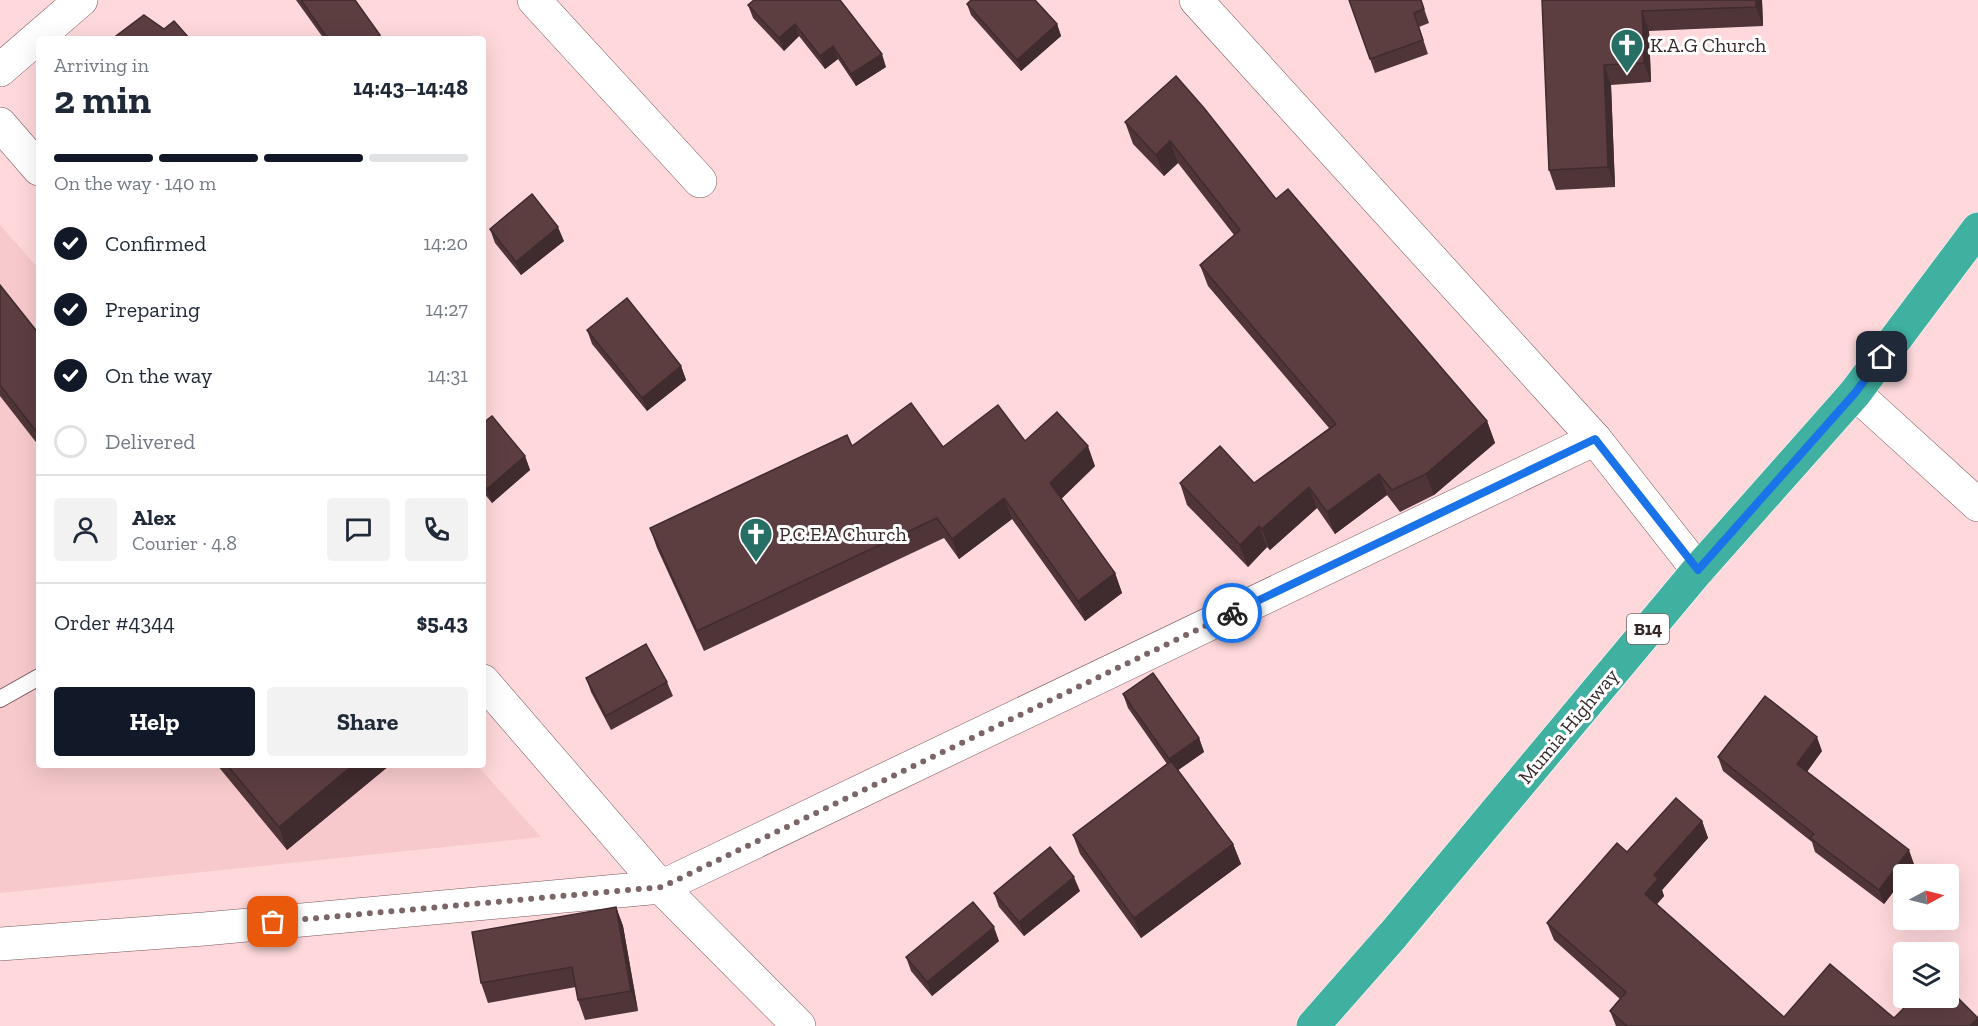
<!DOCTYPE html>
<meta charset="utf-8">
<style>
body{margin:0;font-family:"Zilla Slab",serif;background:#f2f2f3;color:#1f2937;height:100vh;display:flex;flex-direction:column;font-size:22px;white-space:nowrap}
*{box-sizing:border-box;margin:0}
p{font-size:20px;color:#747a83}
.icon{flex:none;width:33px;height:33px;fill:none;stroke:currentColor;stroke-width:2;stroke-linecap:round;stroke-linejoin:round}
.map{position:relative;flex:1;overflow:hidden}
.side{position:absolute;left:36px;top:36px;width:450px;height:732px;display:flex;flex-direction:column;background:#fff;border-radius:6px;box-shadow:0 6px 24px #0002}
.side>*{flex:none}
.needle{width:39px;rotate:83deg}
.buttons{position:absolute;left:1893px;top:864px;display:grid;gap:12px}
.buttons a{display:grid;place-items:center;width:66px;height:66px;border-radius:6px;background:#fff;box-shadow:0 6px 24px #0002;font-size:30px}
.pin{position:absolute;display:grid;place-items:center;width:51px;height:51px;color:#fff;margin:-26px;border-radius:12px;box-shadow:0 3px 9px #0006}
.courier{position:absolute;display:grid;place-items:center;width:60px;height:60px;margin:-30px;border:4px solid #1a73e8;border-radius:50%;background:#fff;color:#222;box-shadow:0 2px 8px #0007}
.head em{font-style:normal;font-weight:700}
.head div{display:flex;flex-direction:column-reverse}
.head{display:flex;align-items:center;justify-content:space-between;height:102px;padding:0 18px}
h1{font-size:39px;font-weight:700;line-height:45px}
.bar{display:grid;grid-template-columns:repeat(4,1fr);gap:9px 6px;align-content:center;height:72px;padding:0 18px}
.bar i{height:8px;border-radius:4px;background:#e0e1e3}
.bar .active{background:#111827}
.bar p{grid-column:span 4}
.line{display:flex;align-items:center;gap:15px;padding:0 18px;border-top:2px solid #e0e1e3}
.line div{flex:1}
.round{display:grid;place-items:center;flex:none;width:63px;height:63px;border-radius:6px;background:#f2f2f3}
ol{padding:0 18px;list-style:none}
li{display:flex;align-items:center;gap:18px;height:66px}
li p{margin-inline-start:auto}
li .icon{padding:6px;border-radius:50%;background:#111827;color:#fff;stroke-width:4}
li:last-child{color:#747a83}
li i{width:33px;height:33px;border:3px solid #e0e1e3;border-radius:50%}
.primary-button{display:flex;gap:12px;margin-top:auto;padding:12px 18px}
.primary-button a{flex:1;height:69px;border-radius:6px;background:#111827;color:#fff;font-size:24px;font-weight:700;line-height:69px;text-align:center}
.primary-button a+a{background:#f2f2f3;color:#1f2937}
.map>svg:first-child{display:block}
</style>
<div class="map">
<svg width="1978" height="1026" viewBox="0 0 1978 1026">
<rect width="100%" height="100%" fill="#fed8db"/>
<polygon fill="#f7c9cd" points="0,225 39,269 39,765 477,765 541,837 0,893"/>
<g fill="none" stroke-linecap="round" stroke-linejoin="round">
<g stroke="#78585b" stroke-width="18">
<polyline id="lane" points="0,699 39,677"/>
</g>
<g stroke="#78585b" stroke-width="34">
<g id="street">
<polyline points="534,0 700,181"/>
<polyline points="1196,0 1595,439 1698,570"/>
<polyline points="0,70 81,0"/>
<polyline points="0,124 39,169"/>
<polyline points="1855,393 1978,505"/>
<polyline points="483,681 661,887 799,1026"/>
<polyline points="0,944 204,929 661,887 1595,439"/>
</g>
</g>
<g stroke="#fff" stroke-width="34">
<polyline id="highway" points="1313,1026 1393,935 1698,570 1855,393 1978,229"/>
</g>
<use href="#lane" stroke="#fff" stroke-width="16"/>
<use href="#street" stroke="#fff" stroke-width="33"/>
<use href="#highway" stroke="#40b0a0" stroke-width="33"/>
</g>
<g fill="#4f3538">
<polygon points="296,0 355,0 381,39 324,39"/>
<polygon points="754,0 886,67 856,86 838,59 825,69 799,36 784,51 753,18 748,5"/>
<polygon points="1349,0 1421,0 1429,23 1419,27 1428,54 1375,73"/>
<polygon points="1542,0 1762,0 1763,26 1649,31 1651,82 1611,85 1615,187 1556,190 1549,170"/>
<polygon points="967,4 1057,24 1061,36 1021,71 971,15"/>
<polygon points="1176,76 1276,199 1487,421 1495,443 1434,495 1400,512 1387,495 1335,534 1317,508 1270,550 1267,547 1248,567 1187,505 1180,483 1254,483 1329,428 1208,286 1200,265 1234,235 1178,163 1164,176 1133,144 1125,122"/>
<polygon points="490,229 564,241 521,275 495,243"/>
<polygon points="0,285 39,334 39,446 0,396"/>
<polygon points="587,330 681,366 686,380 647,411 592,344"/>
<polygon points="483,423 525,456 530,470 492,503 483,492"/>
<polygon points="1025,441 1095,466 1061,499 1115,573 1122,593 1085,621 1012,519 959,559 944,538 704,651 657,548 650,528 852,446 943,447"/>
<polygon points="586,678 667,682 673,696 611,730 591,692"/>
<polygon points="1123,694 1199,738 1204,752 1178,770 1233,844 1241,864 1141,938 1080,854 1073,835 1167,764 1128,708"/>
<polygon points="1822,751 1807,772 1914,864 1904,874 1904,878 1884,904 1815,852 1812,842 1723,771 1718,757"/>
<polygon points="217,765 390,765 287,850"/>
<polygon points="1702,821 1708,838 1662,890 1664,896 1657,904 1784,1017 1894,1018 1978,1026 1616,1026 1610,1011 1620,999 1554,940 1547,923 1627,852"/>
<polygon points="1080,891 1024,936 999,907 994,893"/>
<polygon points="616,907 623,926 638,1011 585,1020 578,1000 576,987 488,1003 481,983"/>
<polygon points="999,941 932,996 911,971 906,957"/>
</g>
<g fill="#402b2e">
<polygon points="1756,0 1762,0 1763,26 1756,7"/>
<polygon points="1642,11 1649,31 1651,82 1644,63"/>
<polygon points="795,24 799,36 784,51 779,38"/>
<polygon points="1057,24 1061,36 1021,71 1017,60"/>
<polygon points="833,46 838,59 825,69 820,56"/>
<polygon points="882,54 886,67 856,86 851,74"/>
<polygon points="1604,65 1611,85 1615,187 1608,167"/>
<polygon points="1170,141 1178,163 1164,176 1156,155"/>
<polygon points="483,146 486,153 483,156"/>
<polygon points="558,227 564,241 521,275 516,262"/>
<polygon points="681,366 686,380 647,411 642,398"/>
<polygon points="1487,421 1495,443 1434,495 1426,474"/>
<polygon points="1088,446 1095,466 1057,503 1050,483"/>
<polygon points="525,456 530,470 492,503 487,489"/>
<polygon points="1379,474 1387,495 1335,534 1327,512"/>
<polygon points="1309,487 1317,508 1270,550 1262,529"/>
<polygon points="1004,498 1012,519 959,559 952,539"/>
<polygon points="1259,526 1267,547 1248,567 1240,545"/>
<polygon points="1115,573 1122,593 1085,621 1078,601"/>
<polygon points="1817,737 1822,751 1802,778 1797,764"/>
<polygon points="1199,738 1204,752 1174,773 1169,759"/>
<polygon points="353,765 390,765 287,850 279,827"/>
<polygon points="1702,821 1708,838 1662,890 1664,896 1651,911 1645,894 1654,875"/>
<polygon points="1233,844 1241,864 1141,938 1134,918"/>
<polygon points="1909,850 1914,864 1906,874 1904,874 1904,878 1884,904 1879,890"/>
<polygon points="1074,877 1080,891 1024,936 1019,922"/>
<polygon points="616,907 623,926 638,1011 631,991"/>
<polygon points="994,927 999,941 932,996 927,982"/>
<polygon points="1978,1018 1978,1026 1970,1026"/>
</g>
<g fill="#5c3e41" stroke="#402b2e" stroke-width="1.5">
<polygon points="301,0 355,0 380,35 374,39 328,39"/>
<polygon points="754,0 840,0 882,54 851,74 833,46 820,56 795,24 779,38 748,5"/>
<polygon points="971,0 1035,0 1057,24 1017,60 967,4"/>
<polygon points="1349,0 1421,0 1424,9 1414,13 1423,40 1370,59"/>
<polygon points="1542,0 1756,0 1756,7 1642,11 1644,63 1604,65 1608,167 1549,170"/>
<polygon points="144,15 164,29 174,21 190,39 112,39"/>
<polygon points="1176,76 1204,108 1276,199 1288,189 1487,421 1426,474 1392,490 1379,474 1327,512 1309,487 1262,529 1259,526 1240,545 1180,483 1220,446 1254,483 1336,424 1200,265 1240,230 1170,141 1156,155 1125,122"/>
<polygon points="532,194 558,227 516,262 490,229"/>
<polygon points="0,285 39,334 39,435 0,385"/>
<polygon points="627,298 681,366 642,398 587,330"/>
<polygon points="911,403 943,447 998,405 1025,441 1057,412 1088,446 1050,483 1115,573 1078,601 1004,498 952,539 937,518 697,631 650,528 847,435 852,446"/>
<polygon points="492,416 525,456 487,489 483,484 483,423"/>
<polygon points="646,644 667,682 606,716 586,678"/>
<polygon points="1153,673 1199,738 1169,759 1123,694"/>
<polygon points="1765,696 1817,737 1797,764 1909,850 1879,890 1810,838 1814,834 1718,757"/>
<polygon points="1171,761 1233,844 1134,918 1073,835"/>
<polygon points="227,765 353,765 279,827"/>
<polygon points="1676,798 1702,821 1654,875 1658,879 1645,894 1784,1017 1830,964 1894,1018 1914,998 1948,998 1948,988 1978,1018 1970,1026 1627,1026 1610,1011 1626,992 1547,923 1617,843 1627,852"/>
<polygon points="1050,847 1074,877 1019,922 994,893"/>
<polygon points="973,902 994,927 927,982 906,957"/>
<polygon points="616,907 631,991 578,1000 572,967 481,983 472,932"/>
</g>
<g fill="none" stroke-linecap="round" stroke-linejoin="round">
<polyline stroke="#7b6567" stroke-width="6" stroke-dasharray="0 10.8" points="273,922 662,887 1232,613"/>
<polyline stroke="#1a73e8" stroke-width="8" points="1232,613 1595,439 1698,570 1855,393 1882,357"/>
</g>
<defs>
<g id="church-pin" transform="scale(1.725)"><path d="M0 17L-7.5 6A9.5 9.5 0 1 1 7.5 6Z" fill="#276e64" stroke="#fff"/><path d="M-1.2-6h2.4v3.5h3.3v2.4h-3.3V6h-2.4V-.1h-3.3v-2.4h3.3Z" fill="#fff"/></g>
</defs>
<g fill-rule="evenodd">
<use href="#church-pin" x="1627" y="45"/>
<use href="#church-pin" x="756" y="534"/>
</g>
<g text-anchor="middle" stroke-width="6" stroke-linejoin="round" paint-order="stroke">
<rect fill="#fff" stroke="#726868" stroke-width="1.5" x="1627" y="614" width="42" height="30" rx="4.5"/>
<g font-size="18" font-weight="bold" fill="#352728">
<text x="1648" y="635">B14</text>
</g>
<g font-size="20" fill="#352728" stroke="#fff" text-anchor="start">
<text x="1650" y="52">K.A.G Church</text>
<text x="779" y="541">P.C.E.A Church</text>
</g>
<g font-size="20" fill="#352728" stroke="#fff">
<text transform="translate(1568 726) rotate(-50)" y="7">Mumia Highway</text>
</g>
</g>
</svg>
<div class="buttons">
<a><svg class="needle" viewBox="-14 -14 28 28"><path d="M0-13l5 13h-10z" fill="#e53935"/><path d="M0 13l5-13h-10z" fill="#747a83"/></svg></a>
<a><svg class="icon" aria-label="layers" viewBox="0 0 24 24"><path d="M12 4l9 5-9 5-9-5zM3 14l9 5 9-5"/></svg></a>
</div>
<div class="pin" style="left:273px;top:922px;background:#ea580c"><svg class="icon" aria-label="bag" viewBox="0 0 24 24"><path d="M5 8h14l-1 12H6zM9 8a3 3 0 0 1 6 0"/></svg></div>
<div class="pin" style="left:1882px;top:357px;background:#1f2937"><svg class="icon" aria-label="home" viewBox="0 0 24 24"><path d="M3 11l9-7 9 7M6 9v11h12V9"/></svg></div>
<div class="courier" style="left:1232px;top:613px"><svg class="icon" aria-label="bike" viewBox="0 0 24 24"><circle cx="6" cy="16" r="4"/><circle cx="18" cy="16" r="4"/><path d="M6 16l4-8h5l3 8M10 8l3 8H6M13 5h3"/></svg></div>
<section class="side">
<div class="head"><div><h1>2 min</h1><p>Arriving in</p></div><em>14:43–14:48</em></div>
<div class="bar"><i class="active"></i><i class="active"></i><i class="active"></i><i></i><p>On the way · 140 m</p></div>
<ol>
<li><svg class="icon" aria-label="check" viewBox="0 0 24 24"><path d="M5 12l5 5 9-10"/></svg>Confirmed<p>14:20</p></li>
<li><svg class="icon" aria-label="check" viewBox="0 0 24 24"><path d="M5 12l5 5 9-10"/></svg>Preparing<p>14:27</p></li>
<li><svg class="icon" aria-label="check" viewBox="0 0 24 24"><path d="M5 12l5 5 9-10"/></svg>On the way<p>14:31</p></li>
<li><i></i>Delivered</li>
</ol>
<div class="line" style="height:108px"><a class="round"><svg class="icon" aria-label="person" viewBox="0 0 24 24"><circle cx="12" cy="8" r="4"/><path d="M4 21q1-7 8-7t8 7"/></svg></a><div><b>Alex</b><p>Courier · 4.8</p></div><a class="round"><svg class="icon" aria-label="chat" viewBox="0 0 24 24"><path d="M4 5h16v11H9l-5 4z"/></svg></a><a class="round"><svg class="icon" aria-label="phone" viewBox="0 0 24 24"><path d="M5 4h4l2 5-3 2q2 4 5 5l2-3 5 2v4C11 20 4 13 5 4z"/></svg></a></div>
<div class="line" style="height:78px"><div>Order #4344</div><b>$5.43</b></div>
<div class="primary-button"><a>Help</a><a>Share</a></div>
</section>
</div>
